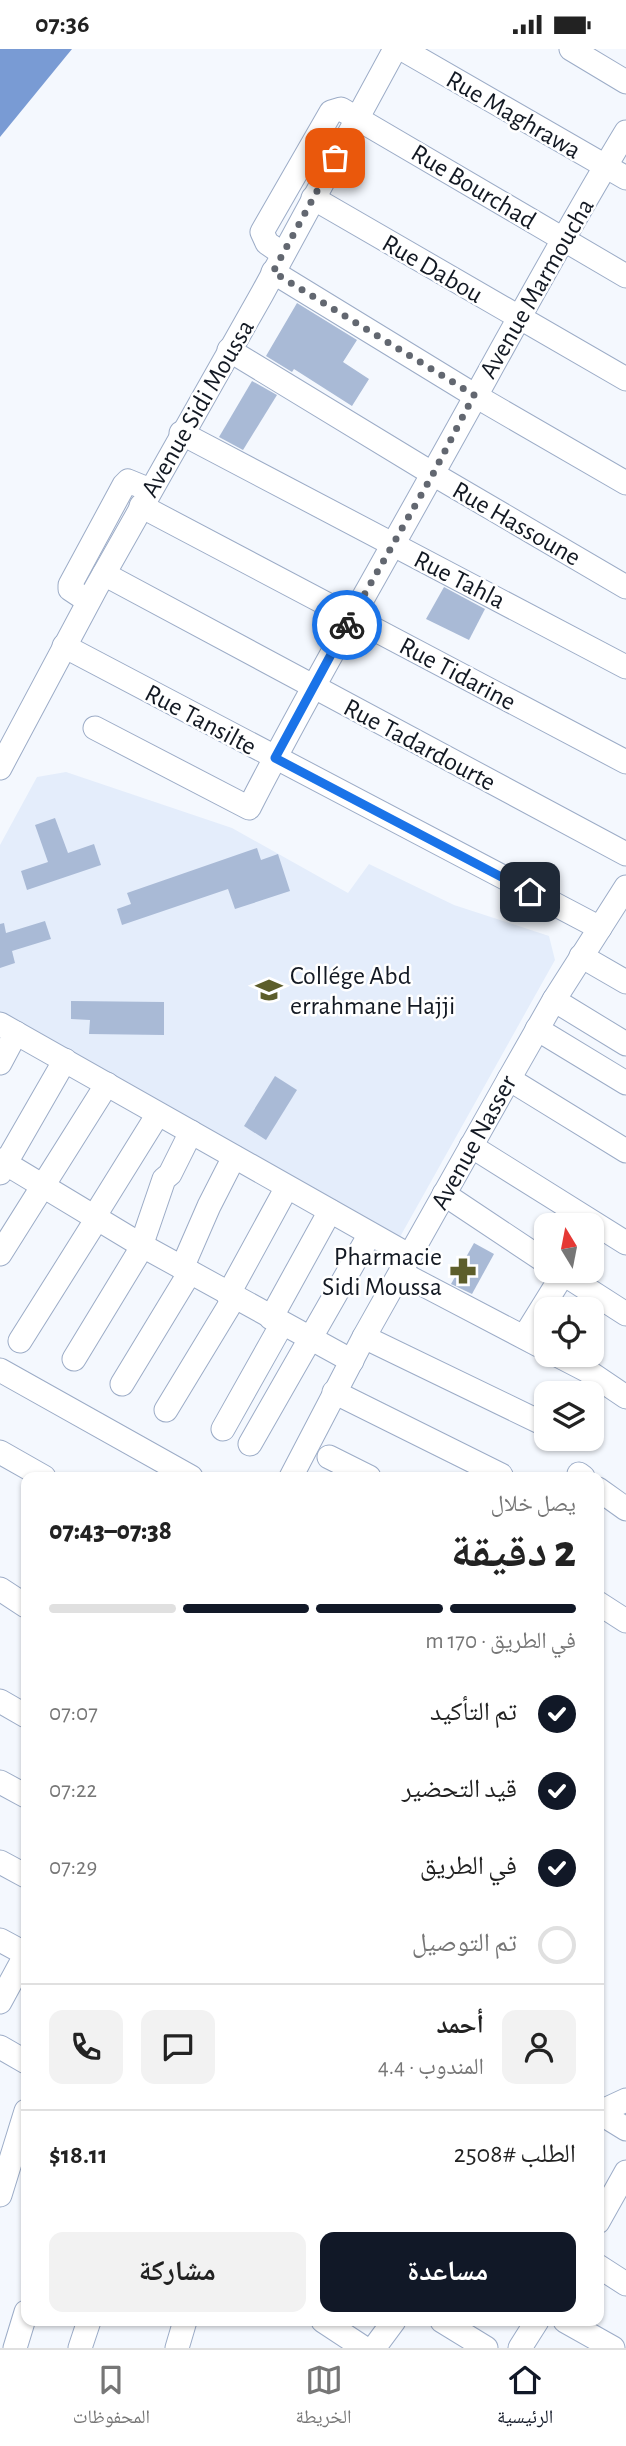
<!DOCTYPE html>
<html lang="ar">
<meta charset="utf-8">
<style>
body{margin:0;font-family:"Alegreya Sans","Noto Naskh Arabic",sans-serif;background:#f2f2f2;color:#222;direction:rtl;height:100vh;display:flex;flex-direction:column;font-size:26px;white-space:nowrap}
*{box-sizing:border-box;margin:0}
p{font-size:23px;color:#767676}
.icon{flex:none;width:38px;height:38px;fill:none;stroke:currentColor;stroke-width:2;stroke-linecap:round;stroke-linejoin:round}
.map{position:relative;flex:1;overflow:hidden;direction:ltr}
.side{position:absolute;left:21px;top:1423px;width:583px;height:854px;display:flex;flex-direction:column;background:#fff;border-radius:14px;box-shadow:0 2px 5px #0004;direction:rtl}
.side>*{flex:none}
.needle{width:46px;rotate:350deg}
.buttons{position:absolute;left:534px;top:1164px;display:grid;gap:14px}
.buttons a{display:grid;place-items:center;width:70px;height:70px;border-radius:14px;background:#fff;box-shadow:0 2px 5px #0004;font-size:35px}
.pin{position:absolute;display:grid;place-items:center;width:60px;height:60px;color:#fff;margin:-30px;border-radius:14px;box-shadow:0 4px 10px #0006}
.courier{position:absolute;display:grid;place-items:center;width:70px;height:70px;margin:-35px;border:5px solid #1a73e8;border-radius:50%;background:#fff;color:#222;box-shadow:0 2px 9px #0007}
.headline em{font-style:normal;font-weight:800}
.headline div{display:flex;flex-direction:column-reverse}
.headline{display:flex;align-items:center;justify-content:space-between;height:119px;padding:0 28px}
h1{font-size:46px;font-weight:800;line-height:52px}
.bar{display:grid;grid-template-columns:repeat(4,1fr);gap:10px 7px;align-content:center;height:84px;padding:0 28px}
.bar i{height:9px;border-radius:5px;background:#e0e0e0}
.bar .active{background:#111827}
.bar p{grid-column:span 4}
.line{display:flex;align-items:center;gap:18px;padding:0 28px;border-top:2px solid #e0e0e0}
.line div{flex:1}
.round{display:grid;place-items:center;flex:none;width:74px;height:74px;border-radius:14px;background:#f2f2f2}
ol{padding:0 28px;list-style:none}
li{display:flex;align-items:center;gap:21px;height:77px}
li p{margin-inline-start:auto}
li .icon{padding:7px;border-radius:50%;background:#111827;color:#fff;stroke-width:4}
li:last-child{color:#767676}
li i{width:38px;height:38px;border:4px solid #e0e0e0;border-radius:50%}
.button{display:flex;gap:14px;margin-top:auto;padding:14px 28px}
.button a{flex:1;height:80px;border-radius:14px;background:#111827;color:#fff;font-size:28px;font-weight:800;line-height:80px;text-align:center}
.button a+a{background:#f2f2f2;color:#222}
.status{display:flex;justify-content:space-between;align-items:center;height:49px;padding:0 35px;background:#fff;direction:ltr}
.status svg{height:19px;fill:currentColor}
.tabs{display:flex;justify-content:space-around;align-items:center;height:98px;border-top:2px solid #e0e0e0;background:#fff;font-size:19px;color:#767676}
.tabs a{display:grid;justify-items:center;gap:4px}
.tabs .active{color:#111827}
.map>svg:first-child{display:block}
</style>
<div class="status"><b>07:36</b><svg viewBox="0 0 49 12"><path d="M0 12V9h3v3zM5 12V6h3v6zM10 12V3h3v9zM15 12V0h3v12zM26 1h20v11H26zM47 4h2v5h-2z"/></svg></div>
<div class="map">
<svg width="626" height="2299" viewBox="0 0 626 2299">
<rect width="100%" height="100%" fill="#f4f8fe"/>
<polygon fill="#e4edfb" points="66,723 232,779 348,844 369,815 454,856 549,887 555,911 396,1195 0,970 0,796 37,728"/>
<polygon fill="#799bd4" points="0,0 72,0 0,88"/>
<g fill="#a9bad6">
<polygon points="297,254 357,291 343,313 369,330 352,357 294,320 292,323 266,307"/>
<polygon points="252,332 277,346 243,401 219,388"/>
<polygon points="444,538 485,560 469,591 426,570"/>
<polygon points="55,769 68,804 94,795 101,816 27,841 21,822 48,813 35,776"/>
<polygon points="257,799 261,811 278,805 290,842 235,860 228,840 122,876 117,860 131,855 127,844"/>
<polygon points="45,872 51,890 12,902 15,914 0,919 0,875 4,874 6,884"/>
<polygon points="71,952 164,953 164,986 89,985 90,971 71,970"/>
<polygon points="275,1027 297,1041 266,1091 244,1077"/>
<polygon points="474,1194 494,1205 472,1245 451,1235"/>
</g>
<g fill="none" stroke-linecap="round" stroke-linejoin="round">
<g stroke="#9cacc7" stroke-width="25">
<g id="minor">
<polyline points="402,0 626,129"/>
<polyline points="571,0 626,33"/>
<polyline points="313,149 626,330"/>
<polyline points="283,205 267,194 262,183 331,63 341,60 626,227"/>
<polyline points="273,223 474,346 626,434"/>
<polyline points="229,301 433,425 626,538"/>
<polyline points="181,384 626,618"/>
<polyline points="141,457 626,713"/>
<polyline points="104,525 626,805"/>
<polyline points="88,552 70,540 70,536 124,436 128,432 150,441"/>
<polyline points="64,597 600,879"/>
<path d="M95,679L249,759C307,645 371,536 433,424C497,310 558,195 626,83"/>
<polyline points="0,719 96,539 262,245 395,0"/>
<polyline points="581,907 626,933"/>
<polyline points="554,951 626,995"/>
<polyline points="0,975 410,1207"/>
<polyline points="537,980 626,1034"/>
<polyline points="0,1014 16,984"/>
<polyline points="509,1030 626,1102"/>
<polyline points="471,1097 626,1194"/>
<polyline points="0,1111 141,1196 352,1312"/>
<polyline points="0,1124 65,1011"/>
<polyline points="444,1145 546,1213"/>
<polyline points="0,1205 107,1035"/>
<polyline points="182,1219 209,1157 234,1108"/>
<polyline points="559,1222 626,1265"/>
<polyline points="401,1224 546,1300"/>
<polyline points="228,1246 287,1138"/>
<polyline points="271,1269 330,1162"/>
<polyline points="364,1288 546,1376"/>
<polyline points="524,1288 565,1222"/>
<polyline points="20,1292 93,1176 99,1160 158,1065"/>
<polyline points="557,1306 586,1321 626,1348"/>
<polyline points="74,1310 139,1203 164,1130 170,1125 191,1083"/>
<polyline points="0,1321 191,1428"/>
<polyline points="122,1335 190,1223"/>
<polyline points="334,1343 501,1426"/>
<polyline points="166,1361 234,1249"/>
<polyline points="223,1380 282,1275"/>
<polyline points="250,1395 370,1185"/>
<polyline points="0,1403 44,1428"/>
<polyline points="329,1408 369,1428"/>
<polyline points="579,1425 583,1428"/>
<polyline points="291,1428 364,1288 509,1030 554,951 626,838"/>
<polyline points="598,1440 626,1460"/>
<polyline points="0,1540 26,1557"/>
<polyline points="598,1554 626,1572"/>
<polyline points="0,1652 26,1667"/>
<polyline points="0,1733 26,1747"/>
<polyline points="0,1813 26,1827"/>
<polyline points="0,1891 26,1905"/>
<polyline points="0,1953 26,1905"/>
<polyline points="0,1998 26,2013"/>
<polyline points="598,2064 626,2051"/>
<polyline points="600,2064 626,2080"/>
<polyline points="0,2146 26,2062"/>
<polyline points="598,2173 626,2123"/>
<polyline points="598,2217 626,2235"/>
<polyline points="323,2272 364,2299"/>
<polyline points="442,2272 486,2299"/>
<polyline points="565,2272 613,2299"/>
<polyline points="15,2299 26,2263"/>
<polyline points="80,2299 89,2272"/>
<polyline points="177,2299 185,2272"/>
<polyline points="374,2299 394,2272"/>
<polyline points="520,2299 537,2272"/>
</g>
</g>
<use href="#minor" stroke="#fff" stroke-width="23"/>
</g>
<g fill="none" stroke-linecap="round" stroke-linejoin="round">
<polyline stroke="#626770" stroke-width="7" stroke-dasharray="0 12.6" points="335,109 273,223 474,346 433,425 347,576"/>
<polyline stroke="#1a73e8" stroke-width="9" points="347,576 275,709 530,843"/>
</g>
<defs>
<g id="school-bare" transform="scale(2.1)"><path d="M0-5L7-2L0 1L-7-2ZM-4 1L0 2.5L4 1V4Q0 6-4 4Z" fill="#5d5e2b" stroke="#fff" stroke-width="2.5" paint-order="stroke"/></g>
<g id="pharmacy-bare" transform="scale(2.1)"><path d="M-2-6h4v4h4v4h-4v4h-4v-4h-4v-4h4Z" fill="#5d5e2b" stroke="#fff" stroke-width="2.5" paint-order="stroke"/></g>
</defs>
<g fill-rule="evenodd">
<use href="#school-bare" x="269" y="941"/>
<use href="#pharmacy-bare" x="463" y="1222"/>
</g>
<g text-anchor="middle" stroke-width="5" stroke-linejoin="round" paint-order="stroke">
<g font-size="26" fill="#131923" stroke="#fff">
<text transform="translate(514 65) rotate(30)" y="9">Rue Maghrawa</text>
<text transform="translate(474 137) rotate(31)" y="9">Rue Bourchad</text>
<text transform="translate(433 219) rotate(30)" y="9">Rue Dabou</text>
<text transform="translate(536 239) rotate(-60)" y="9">Avenue Marmoucha</text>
<text transform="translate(197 359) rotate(-60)" y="9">Avenue Sidi Moussa</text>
<text transform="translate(517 474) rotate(30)" y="9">Rue Hassoune</text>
<text transform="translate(460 530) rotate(27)" y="9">Rue Tahla</text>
<text transform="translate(458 624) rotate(28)" y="9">Rue Tidarine</text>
<text transform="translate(201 670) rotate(28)" y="9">Rue Tansilte</text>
<text transform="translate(420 695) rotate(28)" y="9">Rue Tadardourte</text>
<text transform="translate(473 1093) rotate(-61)" y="9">Avenue Nasser</text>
</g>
<g font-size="26" fill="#131923" stroke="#fff" text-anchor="start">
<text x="290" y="935">Collége Abd<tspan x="290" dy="30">errahmane Hajji</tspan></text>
<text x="442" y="1216" text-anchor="end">Pharmacie<tspan x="442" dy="30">Sidi Moussa</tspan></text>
</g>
</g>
</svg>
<div class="buttons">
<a><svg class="needle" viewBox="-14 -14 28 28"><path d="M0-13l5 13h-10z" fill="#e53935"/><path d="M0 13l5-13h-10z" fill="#767676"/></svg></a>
<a><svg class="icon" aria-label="locate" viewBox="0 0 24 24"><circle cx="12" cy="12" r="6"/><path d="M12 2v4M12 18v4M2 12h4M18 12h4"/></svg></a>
<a><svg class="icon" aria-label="layers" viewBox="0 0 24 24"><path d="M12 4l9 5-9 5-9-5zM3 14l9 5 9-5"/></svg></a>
</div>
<div class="pin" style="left:335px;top:109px;background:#ea580c"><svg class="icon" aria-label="bag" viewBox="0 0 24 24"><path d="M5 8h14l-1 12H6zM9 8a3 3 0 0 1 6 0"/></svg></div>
<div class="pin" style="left:530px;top:843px;background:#1f2937"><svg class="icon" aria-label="home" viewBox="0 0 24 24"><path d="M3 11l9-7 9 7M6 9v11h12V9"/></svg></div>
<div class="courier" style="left:347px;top:576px"><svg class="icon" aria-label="bike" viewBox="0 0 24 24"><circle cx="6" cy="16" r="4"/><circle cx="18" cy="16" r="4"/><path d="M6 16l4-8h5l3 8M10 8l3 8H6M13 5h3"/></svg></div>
<section class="side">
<div class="headline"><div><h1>2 دقيقة</h1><p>يصل خلال</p></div><em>07:38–07:43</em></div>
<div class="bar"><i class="active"></i><i class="active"></i><i class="active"></i><i></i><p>في الطريق · 170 m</p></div>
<ol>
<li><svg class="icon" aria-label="check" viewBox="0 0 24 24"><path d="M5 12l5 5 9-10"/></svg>تم التأكيد<p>07:07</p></li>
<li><svg class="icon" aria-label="check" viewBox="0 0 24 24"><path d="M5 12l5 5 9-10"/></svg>قيد التحضير<p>07:22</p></li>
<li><svg class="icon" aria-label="check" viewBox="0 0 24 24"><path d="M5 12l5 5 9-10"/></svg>في الطريق<p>07:29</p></li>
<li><i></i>تم التوصيل</li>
</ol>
<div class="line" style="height:126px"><a class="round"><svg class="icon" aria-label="person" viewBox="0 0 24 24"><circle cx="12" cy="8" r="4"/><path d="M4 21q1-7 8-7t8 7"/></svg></a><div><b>أحمد</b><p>المندوب · 4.4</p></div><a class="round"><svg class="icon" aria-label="chat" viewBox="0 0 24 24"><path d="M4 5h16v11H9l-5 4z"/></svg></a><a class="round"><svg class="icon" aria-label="phone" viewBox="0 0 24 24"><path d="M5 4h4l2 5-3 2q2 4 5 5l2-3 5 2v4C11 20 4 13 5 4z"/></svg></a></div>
<div class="line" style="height:91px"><div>الطلب #2508</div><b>$18.11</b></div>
<div class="button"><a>مساعدة</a><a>مشاركة</a></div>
</section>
</div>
<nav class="tabs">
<a class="active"><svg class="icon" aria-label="home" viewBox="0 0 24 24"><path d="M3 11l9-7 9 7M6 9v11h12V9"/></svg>الرئيسية</a>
<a><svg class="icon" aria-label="map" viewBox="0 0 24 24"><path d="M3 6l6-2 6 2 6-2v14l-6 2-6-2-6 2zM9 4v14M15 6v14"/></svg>الخريطة</a>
<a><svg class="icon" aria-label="saved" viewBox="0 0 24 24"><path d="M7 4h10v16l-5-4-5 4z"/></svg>المحفوظات</a>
</nav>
